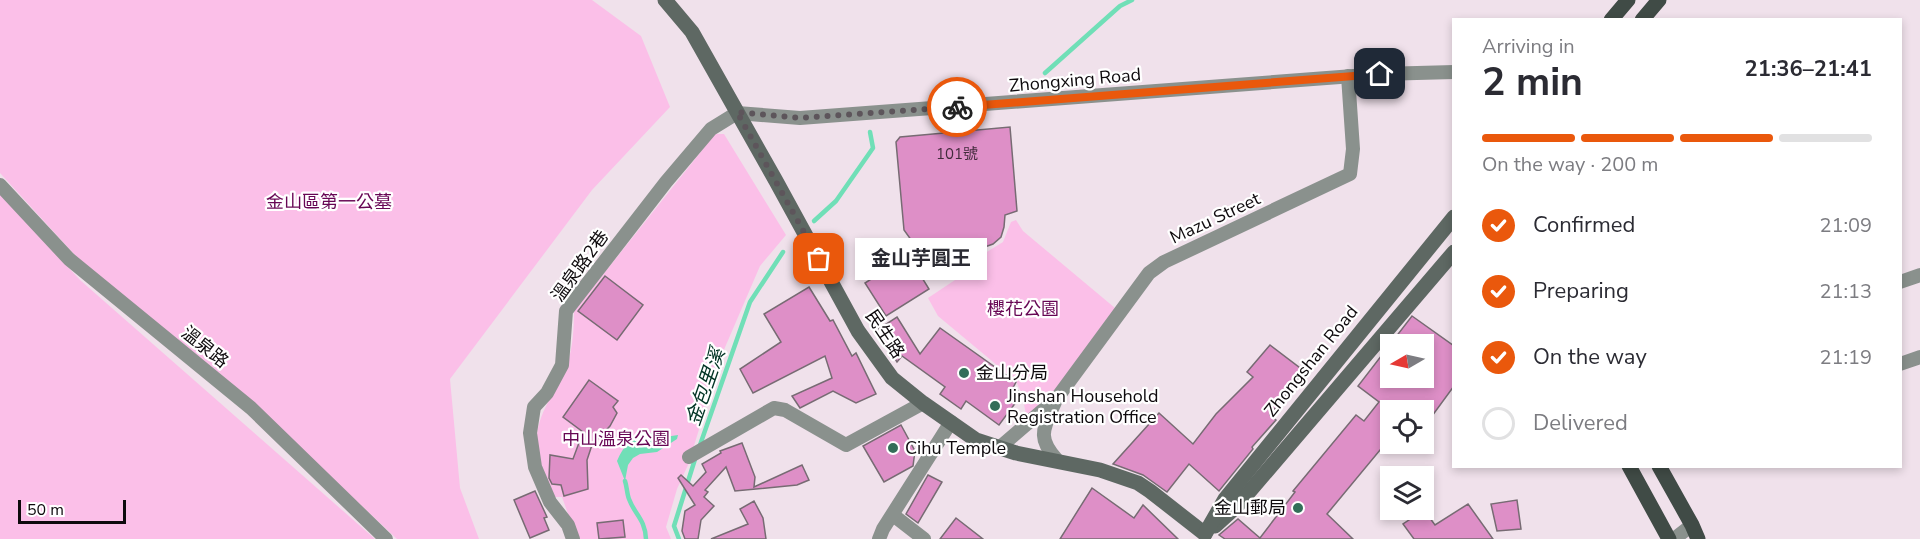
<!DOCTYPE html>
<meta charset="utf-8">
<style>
body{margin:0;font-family:"Nunito Sans","Noto Sans TC",sans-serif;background:#f7f7f7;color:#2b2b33;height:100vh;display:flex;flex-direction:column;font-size:22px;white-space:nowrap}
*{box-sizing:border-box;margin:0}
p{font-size:20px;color:#7c7c81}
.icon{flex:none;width:33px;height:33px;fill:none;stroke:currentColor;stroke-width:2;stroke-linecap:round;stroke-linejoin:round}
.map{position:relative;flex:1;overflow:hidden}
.details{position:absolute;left:1452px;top:18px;width:450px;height:450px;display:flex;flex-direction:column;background:#fff;border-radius:0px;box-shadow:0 3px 9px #0003}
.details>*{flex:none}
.needle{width:39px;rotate:261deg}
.fabs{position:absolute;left:1380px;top:334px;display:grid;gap:12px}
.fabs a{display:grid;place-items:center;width:54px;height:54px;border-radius:0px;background:#fff;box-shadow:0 3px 9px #0003;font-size:30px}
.scale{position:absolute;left:18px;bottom:15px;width:108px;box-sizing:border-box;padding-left:6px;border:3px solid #0e0a0d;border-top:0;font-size:16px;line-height:21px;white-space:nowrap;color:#0e0a0d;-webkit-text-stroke:4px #fff;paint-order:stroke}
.pin{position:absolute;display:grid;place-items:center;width:51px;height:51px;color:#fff;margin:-26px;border-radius:12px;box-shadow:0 3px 9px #0006}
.courier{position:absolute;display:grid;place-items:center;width:60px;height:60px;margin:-30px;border:4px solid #ea580c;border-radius:50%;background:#fff;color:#222;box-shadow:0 2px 8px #0007}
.bubble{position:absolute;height:42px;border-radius:0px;background:#fff;box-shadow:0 3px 9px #0003;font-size:20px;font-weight:700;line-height:42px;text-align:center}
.summary em{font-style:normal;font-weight:700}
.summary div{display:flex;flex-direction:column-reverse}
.summary{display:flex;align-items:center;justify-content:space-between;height:102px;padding:0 30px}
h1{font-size:39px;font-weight:700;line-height:45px}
.bar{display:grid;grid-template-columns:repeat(4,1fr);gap:9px 6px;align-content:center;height:72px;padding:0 30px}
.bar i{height:8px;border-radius:4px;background:#e1e1e2}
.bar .active{background:#ea580c}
.bar p{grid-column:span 4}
ol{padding:0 30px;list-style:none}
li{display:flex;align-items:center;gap:18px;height:66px}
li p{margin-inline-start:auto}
li .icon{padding:6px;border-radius:50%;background:#ea580c;color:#fff;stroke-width:4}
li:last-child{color:#7c7c81}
li i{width:33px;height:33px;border:3px solid #e1e1e2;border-radius:50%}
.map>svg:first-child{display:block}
</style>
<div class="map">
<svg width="1920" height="539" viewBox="0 0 1920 539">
<rect width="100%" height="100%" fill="#f0e1eb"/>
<g fill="#fbbfe8">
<polygon points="0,0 592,0 641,36 670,107 592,190 450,379 460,488 479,539 397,539 232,384 84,265 0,173"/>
<path d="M715,134H724L786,235L760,266L723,352L688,465L677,489L666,527L671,539H577L562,497H554C546,479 535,455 537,435C539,411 560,384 568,362C573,346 574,327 574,311Z"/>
<polygon points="0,193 80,280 375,539 0,539"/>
<polygon points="1016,220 1023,231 1115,308 1043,406 1027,420 1022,394 1016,381 938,316 928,298 967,272 977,258 1003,242 1011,222"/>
</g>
<path fill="#70dfb7" d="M647,432L665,437L678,435L677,439L657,452L640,454L633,458L628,465L625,481L617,461C623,447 632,435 647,432Z"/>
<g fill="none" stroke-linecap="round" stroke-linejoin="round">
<g stroke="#70dfb7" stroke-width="4.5">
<polyline points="1045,73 1120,6 1132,0"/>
<polyline points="814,221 836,201 873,148 870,132"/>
<polyline points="700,445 750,302 783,252"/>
<path d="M625,481C627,487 627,494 629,499C635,515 645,519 646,539"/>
<polyline points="679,539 674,526 696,456"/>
</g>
</g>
<g fill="#de8fc7" stroke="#776b73" stroke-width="1.5" fill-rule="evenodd">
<polygon points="1010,127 1017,211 1005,215 1004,227 1001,237 993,244 982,248 964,244 955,254 950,250 929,251 914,244 904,230 896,142 900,137"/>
<polygon points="908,255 929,289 886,316 865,283"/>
<polygon points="605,276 643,305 617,340 578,311"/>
<polygon points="809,287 830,321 833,320 852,356 856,353 876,394 856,403 833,391 800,408 792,396 832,378 825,356 753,393 740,369 781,342 764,314"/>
<path d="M1412,316L1454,346V386L1424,427V411H1390V438L1327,514L1353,539H1225L1219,535L1238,519L1260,538L1295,492L1293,491L1356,415L1364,421L1379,402L1358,386ZM1390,345H1424V378H1390Z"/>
<polygon points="897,317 920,354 940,328 1016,382 1013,388 1022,394 999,425 966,401 961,409 940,394 945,387 902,356 897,362 877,330"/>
<polygon points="1270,345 1304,371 1270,415 1276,420 1252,447 1253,449 1219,491 1189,464 1167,492 1143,475 1113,464 1159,413 1193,444 1216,414 1253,377 1247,372"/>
<polygon points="589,380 618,401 613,407 617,413 610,426 592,445 587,460 588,489 564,496 561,485 552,484 549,478 550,455 573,459 583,432 563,417"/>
<polygon points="901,425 915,451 913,466 884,482 863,446"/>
<polygon points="742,443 755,477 754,487 802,465 809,480 797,485 735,491 726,467 705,490 708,492 704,497 714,506 701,520 698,539 685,539 682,531 685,511 695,505 678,478 681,475 693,486 706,472 702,464 721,453 720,451"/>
<polygon points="928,475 942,482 918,523 906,514"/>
<polygon points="1092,488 1134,518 1143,505 1178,539 1060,539"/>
<polygon points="535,491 547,517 544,518 549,530 530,538 514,500"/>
<polygon points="1517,500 1521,529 1497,531 1491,504"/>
<polygon points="754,501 763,518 766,539 711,539 748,524 740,509"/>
<polygon points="1468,504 1493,539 1414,539 1403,524 1424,510 1435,525"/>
<polygon points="956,518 983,539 940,539"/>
<polygon points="623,520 625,537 599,539 597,523"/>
</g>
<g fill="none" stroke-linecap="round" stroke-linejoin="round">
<g stroke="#8a918d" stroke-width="14">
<polyline points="0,185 69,259 251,408 386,539"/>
<polyline points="1900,282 1920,275"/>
<polyline points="1900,364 1920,357"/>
<path d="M1055,402C1044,428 1036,437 1057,460"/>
<polyline points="999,448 1057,398 1149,273 1164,262 1350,174 1353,149 1348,76"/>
<polyline points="689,457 774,408 785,410 846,445 923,403"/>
<polyline points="893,515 924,539"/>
<polyline points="573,539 568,525 550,502 535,467 530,433 534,407 547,393 562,365 566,311 666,182 711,129 737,113 800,118 1380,74 1454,72"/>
<polyline points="879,539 883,529 951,422"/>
<polyline points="1674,539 1692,525"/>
</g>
<g stroke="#5e6863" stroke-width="15">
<polyline points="665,0 692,32 776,181 858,331 892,378 923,403 976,440 1016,453 1100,470 1138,483 1150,491 1205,534"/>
<polyline points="1215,526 1237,506 1454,252"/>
<polyline points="1205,534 1225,499 1454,217"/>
</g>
<g stroke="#404b46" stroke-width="15">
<polyline points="1611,20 1628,0"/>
<polyline points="1642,20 1659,0"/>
<polyline points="1629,466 1669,539"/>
<polyline points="1659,466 1692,525 1698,539"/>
</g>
</g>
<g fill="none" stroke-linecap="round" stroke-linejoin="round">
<polyline stroke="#5d555b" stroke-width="6" stroke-dasharray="0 10.8" points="819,259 737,112 800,118 957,107"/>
<polyline stroke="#ea580c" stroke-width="8" points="957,107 1380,74"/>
</g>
<g fill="#336e59" stroke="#fff" stroke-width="2">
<circle cx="964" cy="373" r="6"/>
<circle cx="995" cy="406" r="6"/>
<circle cx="893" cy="448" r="6"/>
<circle cx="1298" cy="508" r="6"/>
</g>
<g text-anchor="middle" stroke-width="4.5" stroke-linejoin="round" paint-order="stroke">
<g font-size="15" fill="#422b3c">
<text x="957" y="159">101號</text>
</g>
<g font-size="18" fill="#0e0a0d" stroke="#fff">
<text transform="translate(1075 80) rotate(-5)" y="6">Zhongxing Road</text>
<text transform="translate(1215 218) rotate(-25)" y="6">Mazu Street</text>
<text transform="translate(580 266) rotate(-54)" y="6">溫泉路2巷</text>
<text transform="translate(885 334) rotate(56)" y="6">民生路</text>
<text transform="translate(205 347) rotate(39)" y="6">溫泉路</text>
<text transform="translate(1311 361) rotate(-51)" y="6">Zhongshan Road</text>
</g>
<g font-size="18" fill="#670654" stroke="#fff">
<text x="329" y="208">金山區第一公墓</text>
<text x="1023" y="315">櫻花公園</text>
<text x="616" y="445">中山溫泉公園</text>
</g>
<g font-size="18" fill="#0e0a0d" stroke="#fff" text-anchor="start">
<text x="976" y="379">金山分局</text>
<text x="1007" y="402">Jinshan Household<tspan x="1007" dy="21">Registration Office</tspan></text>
<text x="905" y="454">Cihu Temple</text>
<text x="1286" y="514" text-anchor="end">金山郵局</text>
</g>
<g font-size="20" font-style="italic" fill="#003324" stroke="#fff">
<text transform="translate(705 387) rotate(-71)" y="7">金包里溪</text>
</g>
</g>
</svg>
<div class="fabs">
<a><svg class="needle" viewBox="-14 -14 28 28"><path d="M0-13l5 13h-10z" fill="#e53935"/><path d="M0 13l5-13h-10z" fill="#7c7c81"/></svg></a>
<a><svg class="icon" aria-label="locate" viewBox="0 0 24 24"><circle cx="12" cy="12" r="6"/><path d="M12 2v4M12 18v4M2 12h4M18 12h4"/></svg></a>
<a><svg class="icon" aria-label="layers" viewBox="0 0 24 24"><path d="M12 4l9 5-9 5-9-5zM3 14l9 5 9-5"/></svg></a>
</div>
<div class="scale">50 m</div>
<div class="pin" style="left:819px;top:259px;background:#ea580c"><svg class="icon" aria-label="bag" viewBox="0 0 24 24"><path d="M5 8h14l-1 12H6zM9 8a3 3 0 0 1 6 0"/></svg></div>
<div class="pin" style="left:1380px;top:74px;background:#1f2937"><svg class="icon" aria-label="home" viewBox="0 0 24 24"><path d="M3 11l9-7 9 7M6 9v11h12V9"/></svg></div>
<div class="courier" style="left:957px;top:107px"><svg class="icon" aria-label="bike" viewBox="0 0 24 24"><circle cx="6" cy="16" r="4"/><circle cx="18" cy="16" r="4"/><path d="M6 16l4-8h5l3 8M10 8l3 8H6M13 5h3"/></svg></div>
<div class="bubble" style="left:855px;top:238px;width:132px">金山芋圓王</div>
<section class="details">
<div class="summary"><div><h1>2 min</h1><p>Arriving in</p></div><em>21:36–21:41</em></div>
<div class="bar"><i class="active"></i><i class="active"></i><i class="active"></i><i></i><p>On the way · 200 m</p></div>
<ol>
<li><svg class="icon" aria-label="check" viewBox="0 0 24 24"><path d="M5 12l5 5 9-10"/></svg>Confirmed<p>21:09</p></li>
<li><svg class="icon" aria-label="check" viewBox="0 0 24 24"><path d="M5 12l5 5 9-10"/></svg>Preparing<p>21:13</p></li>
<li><svg class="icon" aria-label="check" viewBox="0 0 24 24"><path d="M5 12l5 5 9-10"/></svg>On the way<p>21:19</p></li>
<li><i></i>Delivered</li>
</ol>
</section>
</div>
